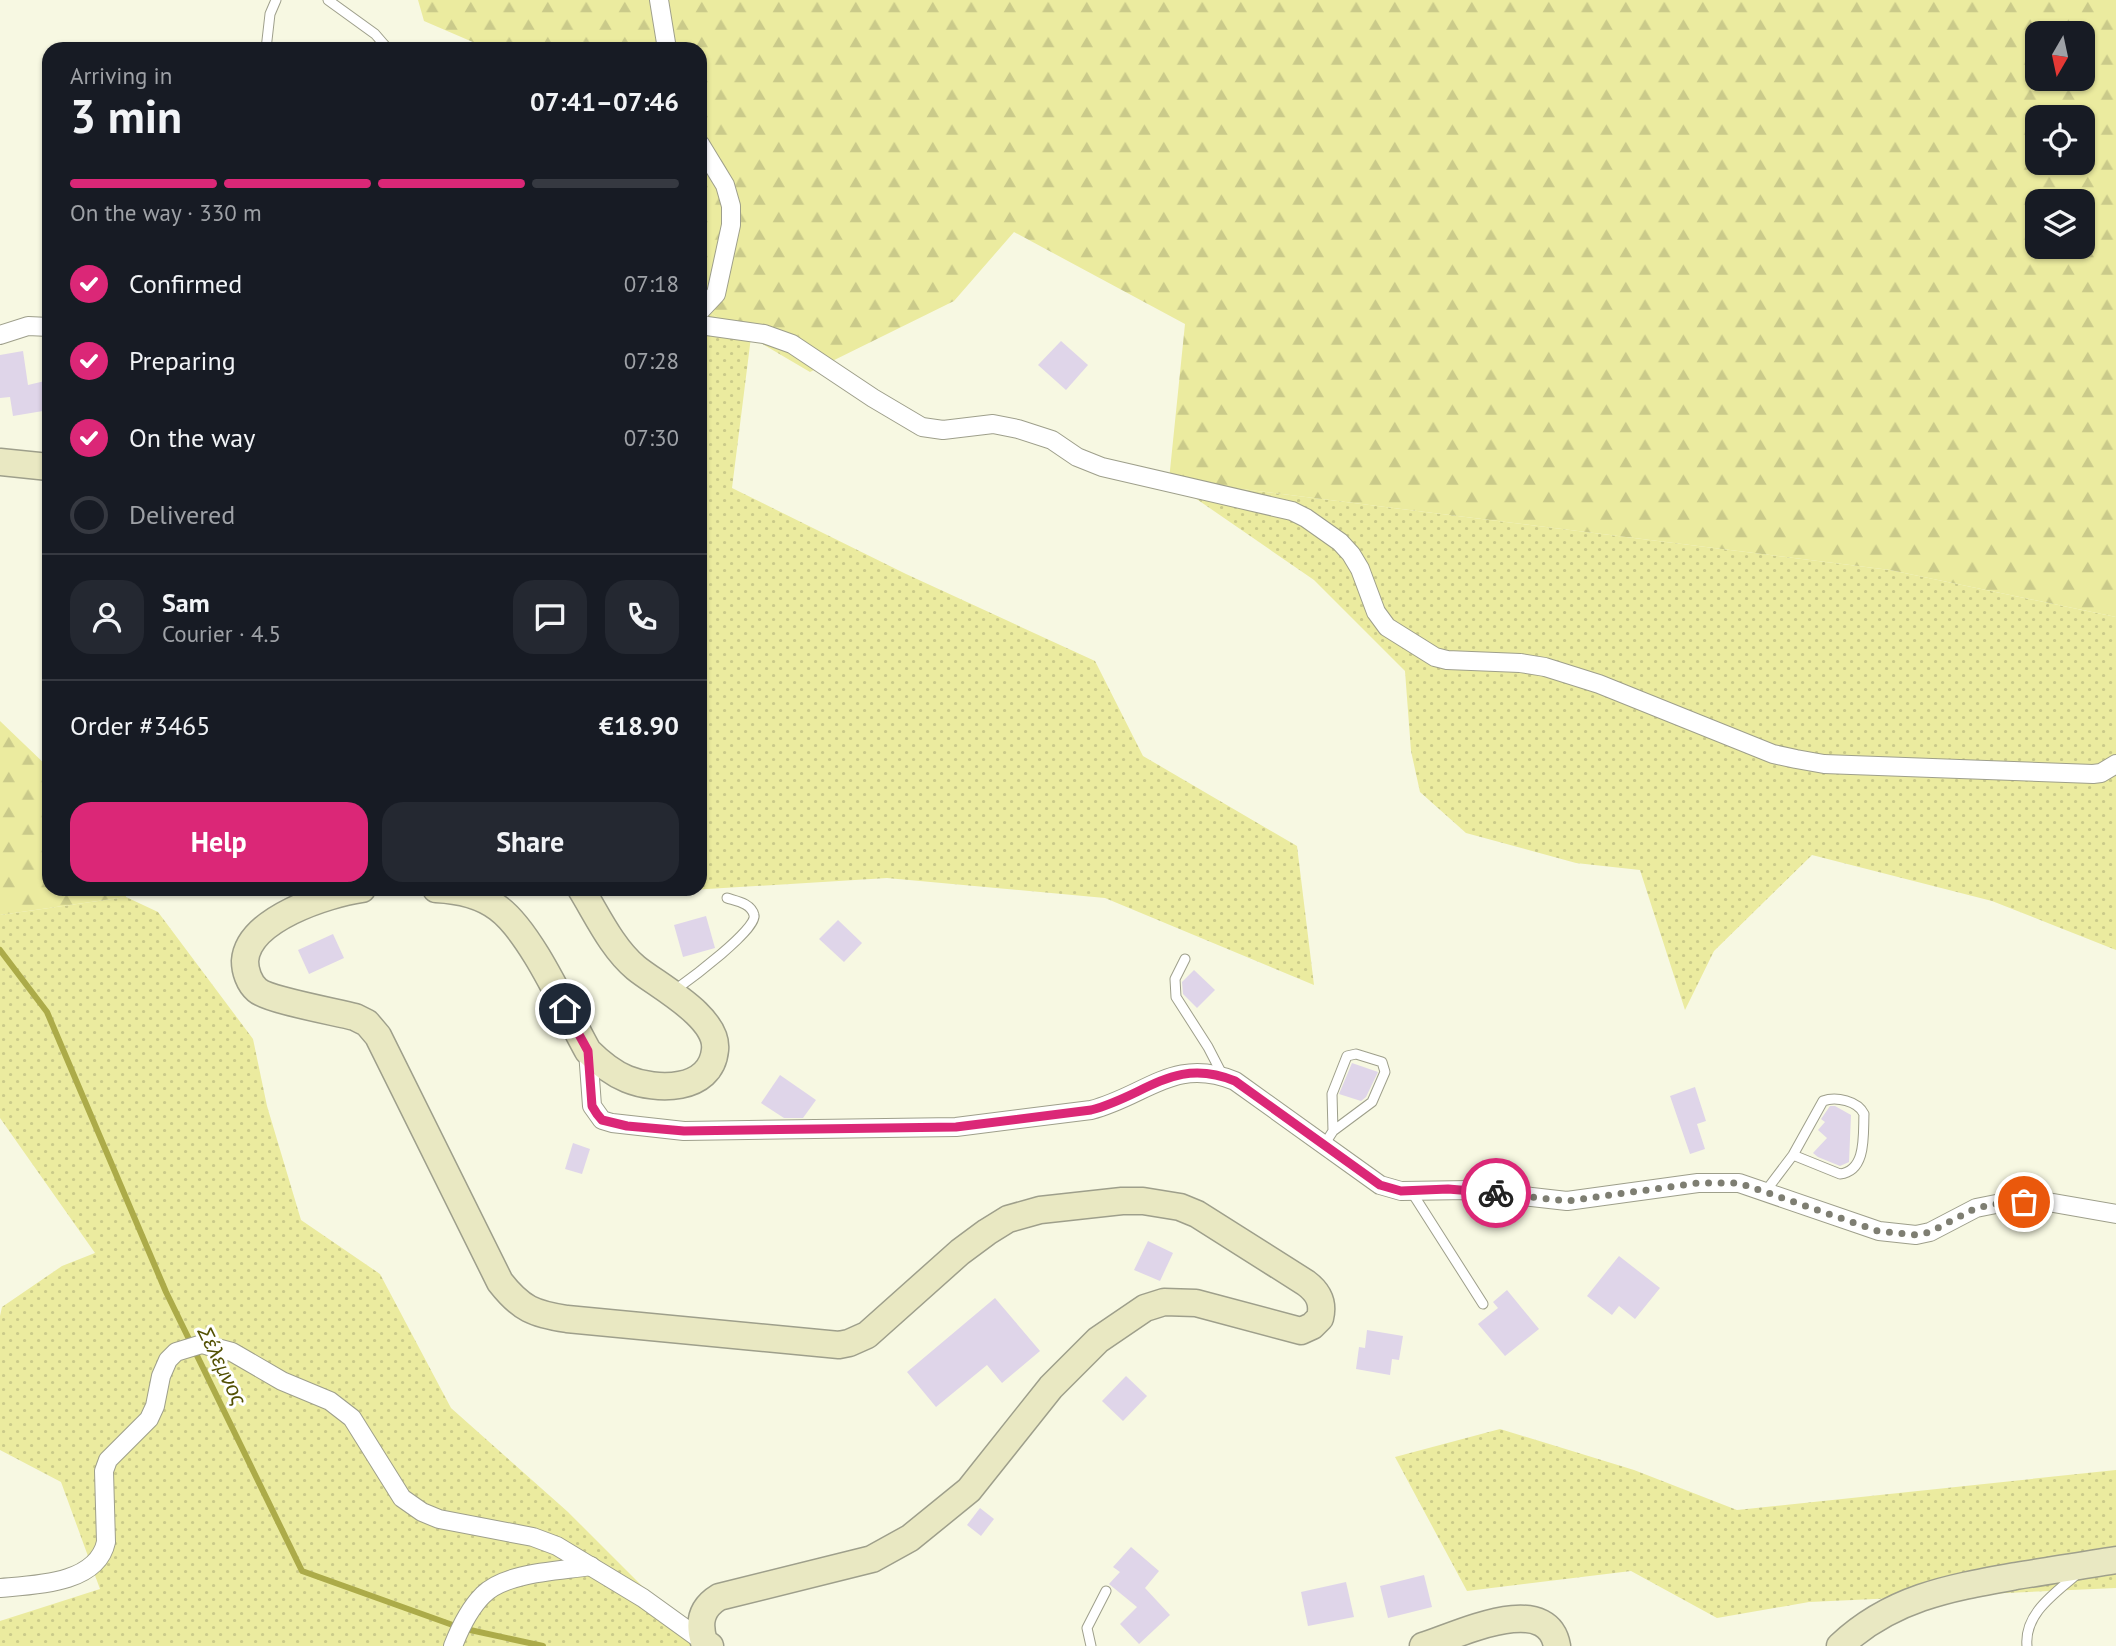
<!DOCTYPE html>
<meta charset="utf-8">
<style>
body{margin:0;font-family:"PT Sans",sans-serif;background:#242831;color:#f1f3f6;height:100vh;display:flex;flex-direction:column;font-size:26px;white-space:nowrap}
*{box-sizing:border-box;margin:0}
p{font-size:23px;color:#9ea1a6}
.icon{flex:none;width:38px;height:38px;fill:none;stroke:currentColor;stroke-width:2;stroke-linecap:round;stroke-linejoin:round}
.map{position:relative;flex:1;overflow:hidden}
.panel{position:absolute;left:42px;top:42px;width:665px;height:854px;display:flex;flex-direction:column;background:#171b24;border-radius:21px;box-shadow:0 2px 5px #0004}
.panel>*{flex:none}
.needle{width:46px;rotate:189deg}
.buttons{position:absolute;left:2025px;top:21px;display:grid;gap:14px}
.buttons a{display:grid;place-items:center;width:70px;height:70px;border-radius:14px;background:#171b24;box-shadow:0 2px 5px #0004;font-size:35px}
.pin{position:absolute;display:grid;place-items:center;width:60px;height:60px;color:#fff;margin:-30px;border:4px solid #fff;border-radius:50%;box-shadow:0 2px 7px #0007}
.courier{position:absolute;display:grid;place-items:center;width:70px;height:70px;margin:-35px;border:5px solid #db2777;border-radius:50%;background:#fff;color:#222;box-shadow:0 2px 9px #0007}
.summary em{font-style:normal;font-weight:700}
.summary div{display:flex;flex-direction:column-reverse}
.summary{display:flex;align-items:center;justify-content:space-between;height:119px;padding:0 28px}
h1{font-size:46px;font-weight:700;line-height:52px}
.bar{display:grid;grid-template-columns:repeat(4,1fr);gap:10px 7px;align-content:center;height:84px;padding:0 28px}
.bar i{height:9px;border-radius:5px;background:#363941}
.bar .on{background:#db2777}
.bar p{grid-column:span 4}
.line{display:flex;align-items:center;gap:18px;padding:0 28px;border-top:2px solid #363941}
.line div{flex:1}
.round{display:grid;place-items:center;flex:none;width:74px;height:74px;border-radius:21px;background:#242831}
ol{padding:0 28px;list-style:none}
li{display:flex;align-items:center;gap:21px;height:77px}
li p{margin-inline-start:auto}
li .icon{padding:7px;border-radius:50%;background:#db2777;color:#fff;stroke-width:4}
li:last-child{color:#9ea1a6}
li i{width:38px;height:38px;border:4px solid #363941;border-radius:50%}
.primary-button{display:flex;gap:14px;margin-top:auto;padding:14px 28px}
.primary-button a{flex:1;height:80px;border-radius:21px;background:#db2777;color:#fff;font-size:28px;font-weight:700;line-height:80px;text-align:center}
.primary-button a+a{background:#242831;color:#f1f3f6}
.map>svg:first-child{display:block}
</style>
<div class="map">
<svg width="2116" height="1646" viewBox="0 0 2116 1646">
<defs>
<pattern id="grass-dots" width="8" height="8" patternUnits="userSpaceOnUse" patternTransform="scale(1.75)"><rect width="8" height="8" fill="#ebeb9f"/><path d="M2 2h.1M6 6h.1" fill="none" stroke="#caca8a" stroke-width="1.8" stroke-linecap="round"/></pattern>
<pattern id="forest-firs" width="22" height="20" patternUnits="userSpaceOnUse" patternTransform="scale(1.75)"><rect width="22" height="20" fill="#ebeb9f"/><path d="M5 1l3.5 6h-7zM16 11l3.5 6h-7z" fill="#caca8a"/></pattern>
</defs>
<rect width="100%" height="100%" fill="#f7f8e2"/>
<g fill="url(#grass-dots)">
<polygon points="700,307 751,337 732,488 906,574 1095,661 1143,756 1297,846 1314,985 1105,898 887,878 642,893 639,889 700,889"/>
<polygon points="1169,480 1890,570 2116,617 2116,950 1992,901 1812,855 1714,951 1685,1010 1640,870 1576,863 1466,833 1420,792 1411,751 1405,671 1314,580"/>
<polygon points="126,897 158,912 253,1039 267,1106 301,1220 380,1274 451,1408 568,1512 702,1646 0,1646 0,1621 100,1589 61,1482 0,1450 0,1316 2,1307 62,1266 95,1253 0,1118 0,915"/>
<polygon points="1500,1429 1634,1470 1737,1510 2116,1470 2116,1588 1809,1602 1717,1618 1631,1571 1467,1591 1395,1457"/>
</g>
<g fill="url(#forest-firs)" fill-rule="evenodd">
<path d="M418,0H2116V617L1890,570L1169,480L1185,324L1014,232L954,301L810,372L700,307V49H489L424,21ZM2037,33H2082V79H2037ZM2037,117H2082V163H2037ZM2037,201H2082V247H2037Z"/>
<polygon points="0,721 49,768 49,889 124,889 126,897 0,915"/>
</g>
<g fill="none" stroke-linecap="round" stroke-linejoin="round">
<polyline stroke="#acab49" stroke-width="6" points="0,950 47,1012 166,1292 302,1571 461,1628 543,1646"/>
</g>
<g fill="#dfd5e9">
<polygon points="1061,341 1088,365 1066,390 1038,365"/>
<polygon points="23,351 28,385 49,380 49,410 13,416 10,397 0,398 0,355"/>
<polygon points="706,916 715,948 683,957 674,925"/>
<polygon points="838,920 862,943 844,962 819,939"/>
<polygon points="333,934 344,958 309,974 298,950"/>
<polygon points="1194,970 1215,990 1197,1008 1183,994 1182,982"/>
<polygon points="1352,1063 1378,1072 1366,1097 1361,1101 1339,1094"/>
<polygon points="780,1075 816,1100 803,1118 784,1118 761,1103"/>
<polygon points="1695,1087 1706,1121 1697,1124 1705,1149 1690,1154 1670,1096"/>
<polygon points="1830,1106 1835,1106 1851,1115 1849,1162 1840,1166 1818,1157 1813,1153 1827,1138 1818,1130 1825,1122 1821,1119"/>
<polygon points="573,1143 590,1149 582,1174 565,1169"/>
<polygon points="1148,1241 1173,1253 1160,1281 1134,1270"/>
<polygon points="1619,1256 1660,1288 1635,1319 1619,1306 1612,1315 1587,1296"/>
<polygon points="1507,1290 1539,1329 1505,1356 1478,1324 1498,1308 1493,1302"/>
<polygon points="995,1298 1040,1351 1002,1383 987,1365 936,1407 907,1372"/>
<polygon points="1367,1330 1403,1336 1399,1360 1392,1359 1390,1375 1356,1369 1359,1347 1365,1348"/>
<polygon points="1126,1376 1147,1396 1123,1421 1102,1401"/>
<polygon points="980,1508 994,1519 981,1536 967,1525"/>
<polygon points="1131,1547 1159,1571 1145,1588 1170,1615 1139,1644 1120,1624 1137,1607 1109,1584 1120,1572 1113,1567"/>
<polygon points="1424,1575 1432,1607 1388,1618 1380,1586"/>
<polygon points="1346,1582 1354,1617 1308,1626 1301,1592"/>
</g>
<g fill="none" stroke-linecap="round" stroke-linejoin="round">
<g stroke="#9e9f8b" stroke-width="11">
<g id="service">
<polyline points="328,0 375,34 388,49"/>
<polyline points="266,49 270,14 276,0"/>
<polyline points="1185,959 1175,979 1176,997 1208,1047 1223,1076"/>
<path d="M675,990C689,980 758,929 754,915C751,903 736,901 727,898"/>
<polyline points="1324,1145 1333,1131 1372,1102 1385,1072 1382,1062 1356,1054 1347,1056 1332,1094 1333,1131"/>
<polyline points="1411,1191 1483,1304"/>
<path d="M1765,1192L1793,1155L1823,1101C1836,1096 1858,1101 1864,1114C1863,1134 1867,1171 1840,1174L1793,1155"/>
<polyline points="1091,1646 1087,1628 1106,1591"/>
<path d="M2027,1646C2024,1614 2054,1594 2076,1575"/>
</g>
</g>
<g stroke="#9e9f8b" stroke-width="20">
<g id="minor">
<polyline points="659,0 667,49"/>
<polyline points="700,144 725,185 731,206 731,225 716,294 700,311"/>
<polyline points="700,325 764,334 792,344 873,398 922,427 943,430 993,424 1018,429 1052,440 1077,457 1102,467 1292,511 1306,518 1340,542 1351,554 1360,569 1376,612 1387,627 1435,657 1447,660 1520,663 1545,667 1599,684 1773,754 1796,759 1824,764 2093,774 2101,773 2116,764"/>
<polyline points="0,335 28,326 49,327"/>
<path d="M588,1051L592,1106L602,1120L612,1123L684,1131L956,1127L1091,1110C1146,1096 1174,1056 1235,1081L1380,1185L1401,1191L1470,1190L1567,1201L1698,1183H1739L1879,1231L1916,1235L1930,1232L1976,1208L2006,1202L2042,1201L2116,1214"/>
<path d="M0,1588C35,1585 97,1584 106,1542L104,1471L108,1460L149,1419L155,1406L161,1376L168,1360L176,1352L202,1344L232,1352L282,1381L330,1401L352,1418L402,1498L422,1512L439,1519L533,1537L557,1546L643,1598L704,1642"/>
<path d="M453,1646C460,1628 469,1609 483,1595C505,1572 561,1571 591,1566"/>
</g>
</g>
<g stroke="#9e9f8b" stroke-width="29">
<g id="secondary">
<polyline points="0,462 49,467"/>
<path d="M362,889C327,894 248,919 245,961C245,971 249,983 257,990C268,1000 336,1012 355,1017L367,1023L378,1036L500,1282C521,1309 534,1314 567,1319L839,1345L849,1343L867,1335L960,1252L987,1232L1008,1219L1040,1210L1122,1201H1143L1180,1207L1197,1214L1306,1283C1318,1292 1324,1302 1320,1318L1312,1326L1301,1331L1196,1303L1164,1302L1145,1308L1098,1340L1051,1387L969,1490L910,1538L872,1559L719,1597C701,1608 698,1622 704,1642L710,1646"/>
<path d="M436,889C457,890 481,895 498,908C532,933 566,1012 588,1051C599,1062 612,1073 627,1079C656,1091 711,1092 715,1050C719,1017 658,986 636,968C612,948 597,915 581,889"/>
<path d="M1423,1646C1456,1636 1547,1590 1557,1646"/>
<path d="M1840,1646C1891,1598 1949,1588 2016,1576C2049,1571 2082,1565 2116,1560"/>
</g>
</g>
<use href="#service" stroke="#fff" stroke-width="9"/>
<use href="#minor" stroke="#fff" stroke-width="18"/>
<use href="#secondary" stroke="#e9e8c2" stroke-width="26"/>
</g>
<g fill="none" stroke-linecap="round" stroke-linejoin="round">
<polyline stroke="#7e7e72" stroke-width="7" stroke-dasharray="0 12.6" points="1496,1193 1567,1201 1698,1183 1739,1183 1878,1231 1916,1235 1930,1232 1976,1208 2006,1202 2024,1202"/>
<path stroke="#db2777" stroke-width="9" d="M565,1009L588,1051L592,1106L597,1114L602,1120L627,1126L684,1131L956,1127L1091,1110C1146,1096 1174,1056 1235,1081L1380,1185L1401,1191L1448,1189L1496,1193"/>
</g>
<g text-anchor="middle" stroke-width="6" stroke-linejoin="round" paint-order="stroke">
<g font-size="21" font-style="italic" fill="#525002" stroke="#fff">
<text transform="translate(222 1366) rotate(64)" y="7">Σέλεμνος</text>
</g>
</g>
</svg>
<div class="buttons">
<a><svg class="needle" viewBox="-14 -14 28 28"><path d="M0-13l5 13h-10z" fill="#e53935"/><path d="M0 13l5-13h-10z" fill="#9ea1a6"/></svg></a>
<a><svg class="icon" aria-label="locate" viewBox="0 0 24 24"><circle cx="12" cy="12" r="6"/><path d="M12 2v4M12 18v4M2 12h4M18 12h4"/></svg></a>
<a><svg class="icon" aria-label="layers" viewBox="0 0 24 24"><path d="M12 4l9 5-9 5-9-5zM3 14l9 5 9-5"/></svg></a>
</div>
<div class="pin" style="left:2024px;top:1202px;background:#ea580c"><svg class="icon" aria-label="bag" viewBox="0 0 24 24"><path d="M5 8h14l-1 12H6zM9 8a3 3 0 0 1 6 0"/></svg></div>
<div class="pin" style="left:565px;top:1009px;background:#1f2937"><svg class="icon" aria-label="home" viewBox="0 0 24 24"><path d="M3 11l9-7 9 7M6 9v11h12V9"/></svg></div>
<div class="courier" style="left:1496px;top:1193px"><svg class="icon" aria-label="bike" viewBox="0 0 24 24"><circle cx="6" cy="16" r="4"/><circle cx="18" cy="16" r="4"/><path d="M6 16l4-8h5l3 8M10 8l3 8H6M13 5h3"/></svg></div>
<section class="panel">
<div class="summary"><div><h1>3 min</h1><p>Arriving in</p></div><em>07:41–07:46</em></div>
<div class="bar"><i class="on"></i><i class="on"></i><i class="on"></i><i></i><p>On the way · 330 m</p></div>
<ol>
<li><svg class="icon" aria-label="check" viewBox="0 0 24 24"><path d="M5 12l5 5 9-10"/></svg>Confirmed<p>07:18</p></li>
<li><svg class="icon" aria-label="check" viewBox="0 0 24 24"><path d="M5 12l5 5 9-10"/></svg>Preparing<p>07:28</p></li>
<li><svg class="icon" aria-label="check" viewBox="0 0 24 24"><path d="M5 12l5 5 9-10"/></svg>On the way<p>07:30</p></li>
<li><i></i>Delivered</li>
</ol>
<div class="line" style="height:126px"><a class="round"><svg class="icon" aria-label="person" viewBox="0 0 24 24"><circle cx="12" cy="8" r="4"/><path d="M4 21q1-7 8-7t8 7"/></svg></a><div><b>Sam</b><p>Courier · 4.5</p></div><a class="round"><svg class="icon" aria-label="chat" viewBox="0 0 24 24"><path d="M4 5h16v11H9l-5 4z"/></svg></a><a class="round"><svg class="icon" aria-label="phone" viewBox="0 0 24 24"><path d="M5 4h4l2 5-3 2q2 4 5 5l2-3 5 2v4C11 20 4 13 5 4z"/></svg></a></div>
<div class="line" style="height:91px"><div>Order #3465</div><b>€18.90</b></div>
<div class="primary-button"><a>Help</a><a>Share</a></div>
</section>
</div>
